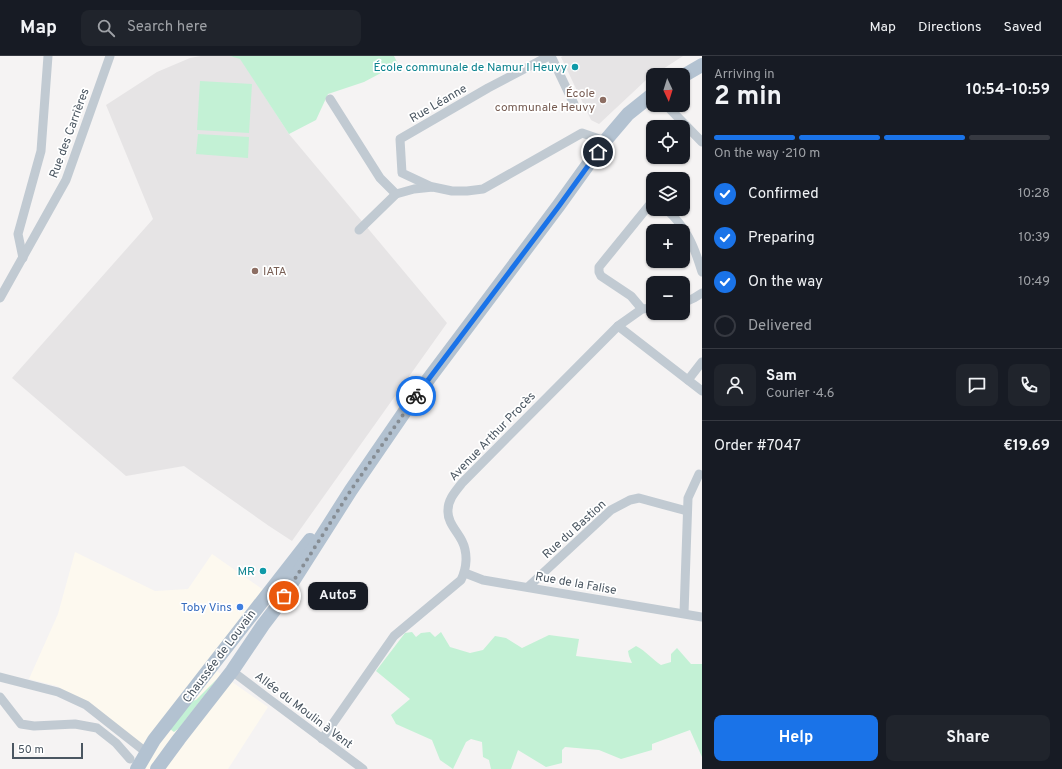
<!DOCTYPE html>
<meta charset="utf-8">
<style>
body{margin:0;font-family:Overpass,sans-serif;background:#20242c;color:#f1f3f6;height:100vh;display:flex;flex-direction:column;font-size:15px;white-space:nowrap}
*{box-sizing:border-box;margin:0}
p{font-size:13px;color:#9ea1a6}
.icon{flex:none;width:22px;height:22px;fill:none;stroke:currentColor;stroke-width:2;stroke-linecap:round;stroke-linejoin:round}
.map{position:relative;flex:1;overflow:hidden}
.drawer{display:flex;flex-direction:column;background:#171b24;width:360px}
.drawer>*{flex:none}
.needle{width:26px;rotate:176deg}
.buttons{position:absolute;left:646px;top:12px;display:grid;gap:8px}
.buttons a{display:grid;place-items:center;width:44px;height:44px;border-radius:8px;background:#171b24;box-shadow:0 1px 3px #0004;font-size:20px}
.scale{position:absolute;left:12px;bottom:10px;width:71px;box-sizing:border-box;padding-left:4px;border:2px solid #4a5661;border-top:0;font-size:11px;line-height:14px;white-space:nowrap;color:#4a5661;-webkit-text-stroke:3px #fff;paint-order:stroke}
.pin{position:absolute;display:grid;place-items:center;width:34px;height:34px;color:#fff;margin:-17px;border:2px solid #fff;border-radius:50%;box-shadow:0 1px 4px #0007}
.courier{position:absolute;display:grid;place-items:center;width:40px;height:40px;margin:-20px;border:3px solid #1a73e8;border-radius:50%;background:#fff;color:#222;box-shadow:0 1px 5px #0007}
.bubble{position:absolute;height:28px;border-radius:8px;background:#171b24;box-shadow:0 1px 3px #0004;font-size:13px;font-weight:700;line-height:28px;text-align:center}
.head em{font-style:normal;font-weight:700}
.head div{display:flex;flex-direction:column-reverse}
.head{display:flex;align-items:center;justify-content:space-between;height:68px;padding:0 12px}
h1{font-size:26px;font-weight:700;line-height:30px}
.bar{display:grid;grid-template-columns:repeat(4,1fr);gap:6px 4px;align-content:center;height:48px;padding:0 12px}
.bar i{height:5px;border-radius:3px;background:#363941}
.bar .selected{background:#1a73e8}
.bar p{grid-column:span 4}
.line{display:flex;align-items:center;gap:10px;padding:0 12px;border-top:1px solid #363941}
.line div{flex:1}
.round{display:grid;place-items:center;flex:none;width:42px;height:42px;border-radius:8px;background:#20242c}
ol{padding:0 12px;list-style:none}
li{display:flex;align-items:center;gap:12px;height:44px}
li p{margin-inline-start:auto}
li .icon{padding:4px;border-radius:50%;background:#1a73e8;color:#fff;stroke-width:4}
li:last-child{color:#9ea1a6}
li i{width:22px;height:22px;border:2px solid #363941;border-radius:50%}
.action{display:flex;gap:8px;margin-top:auto;padding:8px 12px}
.action a{flex:1;height:46px;border-radius:8px;background:#1a73e8;color:#fff;font-size:16px;font-weight:700;line-height:46px;text-align:center}
.action a+a{background:#20242c;color:#f1f3f6}
header{display:flex;align-items:center;gap:24px;box-sizing:border-box;height:56px;padding:0 20px;background:#171b24;border-bottom:1px solid #363941}
header strong{font-size:19px}
nav{display:flex;gap:22px;margin-inline-start:auto;font-size:14px}
.search{width:280px;height:36px;background:#20242c;display:flex;align-items:center;gap:10px;box-sizing:border-box;padding:0 14px;border-radius:8px;color:#9ea1a6;font-size:15px}
main{display:flex;flex:1;min-height:0}
.map>svg:first-child{display:block}
</style>
<header>
<strong>Map</strong>
<div class="search"><svg class="icon" aria-label="search" viewBox="0 0 24 24"><circle cx="10" cy="10" r="6"/><path d="M15 15l6 6"/></svg>Search here</div>
<nav><a>Map</a><a>Directions</a><a>Saved</a></nav>
</header>
<main>
<div class="map">
<svg width="702" height="713" viewBox="0 0 702 713">
<rect width="100%" height="100%" fill="#f5f3f3"/>
<polygon fill="#fdf9ef" points="75,496 155,535 188,533 212,498 268,537 210,609 222,619 268,651 228,713 140,713 146,697 86,649 57,630 29,623 58,558"/>
<g fill="#e6e4e5">
<polygon points="201,0 230,0 240,2 289,78 447,267 292,485 269,470 184,410 126,420 12,322 153,163 106,49 157,16 190,2"/>
<polygon points="563,0 683,0 646,24 599,68 591,64 561,1"/>
</g>
<g fill="#c3f1d5">
<polygon points="230,0 394,0 398,8 364,26 328,38 316,64 289,78 240,3"/>
<polygon points="200,25 252,28 249,77 197,74"/>
<polygon points="198,78 249,81 248,102 196,98"/>
<path d="M412,576L416,581L421,577L430,576L435,581L441,576L450,591L470,597L483,594L495,580L506,582L522,592L549,579L579,583L576,600L632,607L629,600L628,595L636,590C646,595 652,603 661,609L671,606V598L677,592L691,608H702V701L690,674L652,688V694L621,703L599,694L565,691L562,694V707L546,711L518,694L511,713H491L489,704L483,701L482,686L471,683L466,686L453,713L440,704L432,684L396,668L391,659L410,643L376,615L405,577Z"/>
<polygon points="217,623 179,672 174,676 170,673 192,645 196,644"/>
</g>
<g fill="none" stroke-linecap="round" stroke-linejoin="round">
<g stroke="#c1cad2" stroke-width="9">
<polyline points="551,0 574,48"/>
<polyline points="330,43 380,122 396,138 414,133 433,131 452,135 467,135 483,133 582,77 605,85"/>
<polyline points="666,49 702,86"/>
<polyline points="432,131 402,117 400,83 488,32 549,0"/>
<path d="M666,153C687,172 694,190 702,216"/>
<polyline points="359,174 396,138"/>
<polyline points="23,202 18,178 41,95 48,0"/>
<polyline points="0,242 66,124 110,0"/>
<polyline points="683,247 694,242 702,237"/>
<polyline points="642,253 631,240 601,220 599,216 599,211 651,147 653,147"/>
<polyline points="618,270 702,335"/>
<polyline points="688,324 702,306"/>
<polyline points="465,517 483,524 702,561"/>
<polyline points="528,531 611,454 630,444 639,442 687,455"/>
<polyline points="684,557 688,442 699,418"/>
<polyline points="232,615 265,640 363,713"/>
<polyline points="0,621 58,636 86,649 147,697"/>
<polyline points="0,641 21,668 34,670 75,668 97,672 116,687 130,703"/>
<path d="M322,683L394,580L461,524C467,512 468,497 462,485C457,475 447,466 448,454C448,443 456,435 462,427L618,270L642,253L653,252"/>
</g>
<g stroke="#b3c2d1" stroke-width="14">
<polyline points="683,20 702,9"/>
<polyline points="137,713 154,684 310,484"/>
<polyline points="157,713 179,683 232,615 263,569 276,552 351,434 412,345 559,149 605,85 628,58 653,38"/>
</g>
</g>
<g fill="none" stroke-linecap="round" stroke-linejoin="round">
<polyline stroke="#868d94" stroke-width="4" stroke-dasharray="0 7.2" points="284,540 351,434 416,340"/>
<polyline stroke="#1a73e8" stroke-width="5" points="416,340 559,150 598,96"/>
</g>
<g fill="#0f9aa8" stroke="#fff" stroke-width="1.5">
<circle cx="575" cy="11" r="4"/>
<circle cx="263" cy="515" r="4"/>
</g>
<g fill="#8d6e63" stroke="#fff" stroke-width="1.5">
<circle cx="603" cy="44" r="4"/>
<circle cx="255" cy="215" r="4"/>
</g>
<circle fill="#3f7fe0" stroke="#fff" stroke-width="1.5" cx="240" cy="551" r="4"/>
<g text-anchor="middle" stroke-width="3.5" stroke-linejoin="round" paint-order="stroke">
<g font-size="12" fill="#0d838f" stroke="#fff" text-anchor="end">
<text x="567" y="15">École communale de Namur I Heuvy</text>
<text x="255" y="519">MR</text>
</g>
<g font-size="12" fill="#785e54" stroke="#fff" text-anchor="end">
<text x="595" y="41">École<tspan x="595" dy="14">communale Heuvy</tspan></text>
<text x="263" y="219" text-anchor="start">IATA</text>
</g>
<g font-size="12" fill="#4a5661" stroke="#fff">
<text transform="translate(438 47) rotate(-30)" y="4">Rue Léanne</text>
<text transform="translate(69 77) rotate(-70)" y="4">Rue des Carrières</text>
<text transform="translate(492 380) rotate(-46)" y="4">Avenue Arthur Procès</text>
<text transform="translate(574 473) rotate(-42)" y="4">Rue du Bastion</text>
<text transform="translate(576 527) rotate(10)" y="4">Rue de la Falise</text>
<text transform="translate(219 600) rotate(-53)" y="4">Chaussée de Louvain</text>
<text transform="translate(304 654) rotate(37)" y="4">Allée du Moulin à Vent</text>
</g>
<g font-size="12" fill="#366cbe" stroke="#fff" text-anchor="end">
<text x="232" y="555">Toby Vins</text>
</g>
</g>
</svg>
<div class="buttons">
<a><svg class="needle" viewBox="-14 -14 28 28"><path d="M0-13l5 13h-10z" fill="#e53935"/><path d="M0 13l5-13h-10z" fill="#9ea1a6"/></svg></a>
<a><svg class="icon" aria-label="locate" viewBox="0 0 24 24"><circle cx="12" cy="12" r="6"/><path d="M12 2v4M12 18v4M2 12h4M18 12h4"/></svg></a>
<a><svg class="icon" aria-label="layers" viewBox="0 0 24 24"><path d="M12 4l9 5-9 5-9-5zM3 14l9 5 9-5"/></svg></a>
<a>+</a>
<a>−</a>
</div>
<div class="scale">50 m</div>
<div class="pin" style="left:284px;top:540px;background:#ea580c"><svg class="icon" aria-label="bag" viewBox="0 0 24 24"><path d="M5 8h14l-1 12H6zM9 8a3 3 0 0 1 6 0"/></svg></div>
<div class="pin" style="left:598px;top:96px;background:#1f2937"><svg class="icon" aria-label="home" viewBox="0 0 24 24"><path d="M3 11l9-7 9 7M6 9v11h12V9"/></svg></div>
<div class="courier" style="left:416px;top:340px"><svg class="icon" aria-label="bike" viewBox="0 0 24 24"><circle cx="6" cy="16" r="4"/><circle cx="18" cy="16" r="4"/><path d="M6 16l4-8h5l3 8M10 8l3 8H6M13 5h3"/></svg></div>
<div class="bubble" style="left:308px;top:526px;width:60px">Auto5</div>
</div>
<section class="drawer">
<div class="head"><div><h1>2 min</h1><p>Arriving in</p></div><em>10:54–10:59</em></div>
<div class="bar"><i class="selected"></i><i class="selected"></i><i class="selected"></i><i></i><p>On the way · 210 m</p></div>
<ol>
<li><svg class="icon" aria-label="check" viewBox="0 0 24 24"><path d="M5 12l5 5 9-10"/></svg>Confirmed<p>10:28</p></li>
<li><svg class="icon" aria-label="check" viewBox="0 0 24 24"><path d="M5 12l5 5 9-10"/></svg>Preparing<p>10:39</p></li>
<li><svg class="icon" aria-label="check" viewBox="0 0 24 24"><path d="M5 12l5 5 9-10"/></svg>On the way<p>10:49</p></li>
<li><i></i>Delivered</li>
</ol>
<div class="line" style="height:72px"><a class="round"><svg class="icon" aria-label="person" viewBox="0 0 24 24"><circle cx="12" cy="8" r="4"/><path d="M4 21q1-7 8-7t8 7"/></svg></a><div><b>Sam</b><p>Courier · 4.6</p></div><a class="round"><svg class="icon" aria-label="chat" viewBox="0 0 24 24"><path d="M4 5h16v11H9l-5 4z"/></svg></a><a class="round"><svg class="icon" aria-label="phone" viewBox="0 0 24 24"><path d="M5 4h4l2 5-3 2q2 4 5 5l2-3 5 2v4C11 20 4 13 5 4z"/></svg></a></div>
<div class="line" style="height:52px"><div>Order #7047</div><b>€19.69</b></div>
<div class="action"><a>Help</a><a>Share</a></div>
</section>
</main>
